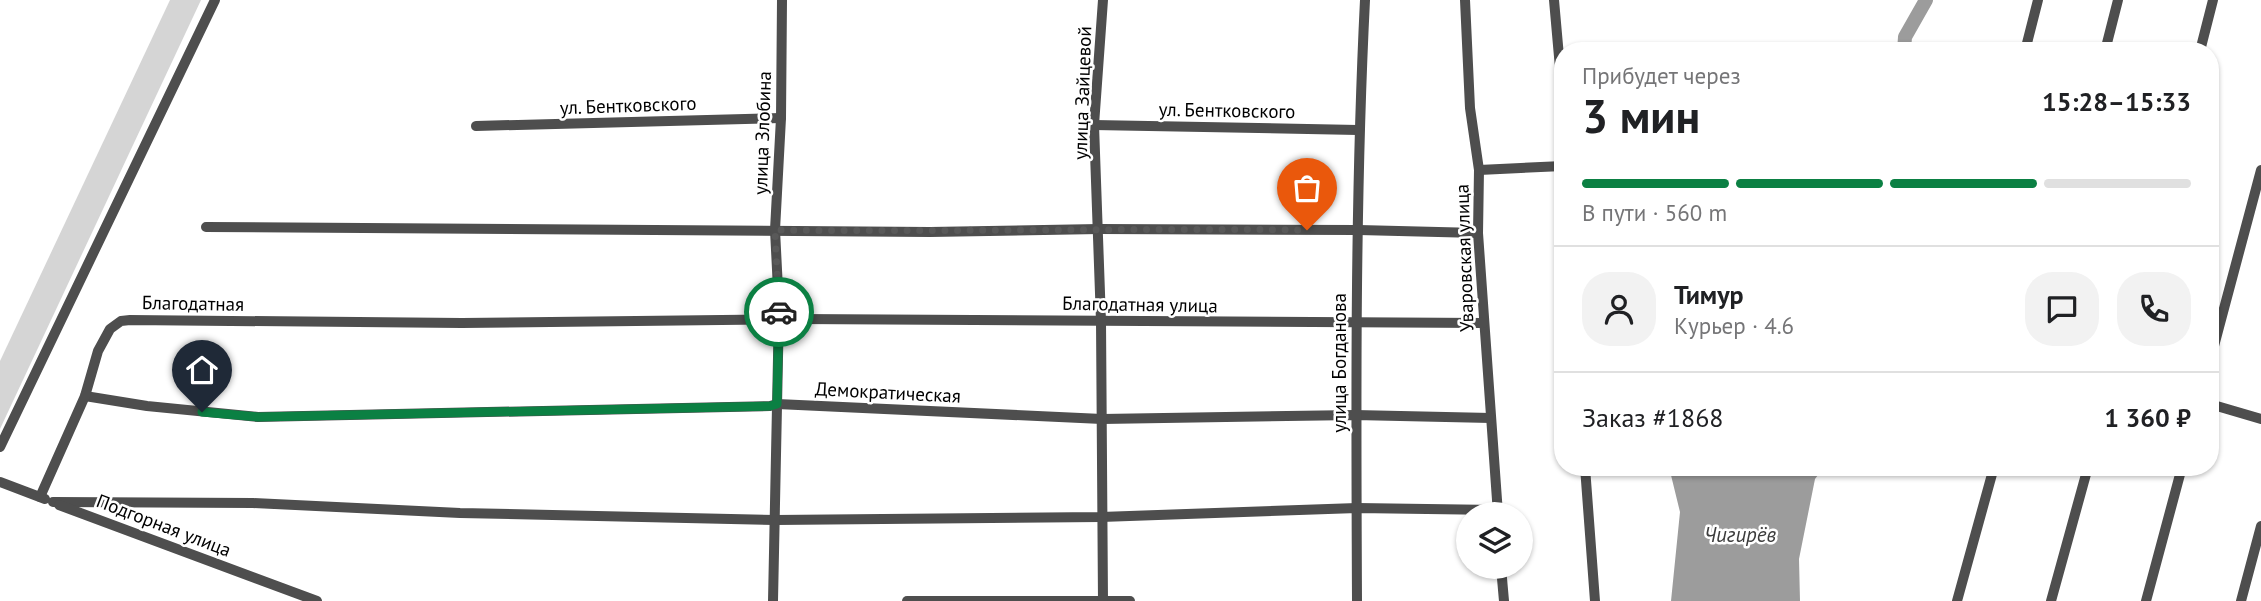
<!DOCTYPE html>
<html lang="ru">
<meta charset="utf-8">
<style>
body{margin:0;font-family:"PT Sans",sans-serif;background:#f2f2f2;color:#202124;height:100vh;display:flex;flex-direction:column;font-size:26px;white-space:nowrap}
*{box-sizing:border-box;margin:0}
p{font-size:23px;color:#757577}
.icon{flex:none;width:38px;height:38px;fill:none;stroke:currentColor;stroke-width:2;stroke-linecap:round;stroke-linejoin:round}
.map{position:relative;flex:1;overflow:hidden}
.sheet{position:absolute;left:1554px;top:42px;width:665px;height:434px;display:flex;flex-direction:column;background:#fff;border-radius:28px;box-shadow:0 2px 5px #0004}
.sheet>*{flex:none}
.buttons{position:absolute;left:1456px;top:502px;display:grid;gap:14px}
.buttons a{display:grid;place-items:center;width:77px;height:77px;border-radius:50%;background:#fff;box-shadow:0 2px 5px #0004;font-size:35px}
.pin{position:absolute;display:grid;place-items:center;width:60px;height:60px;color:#fff;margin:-72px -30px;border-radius:50% 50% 50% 0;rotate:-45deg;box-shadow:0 0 7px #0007}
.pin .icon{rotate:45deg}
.courier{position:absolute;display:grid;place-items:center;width:70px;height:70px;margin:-35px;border:5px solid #0b8043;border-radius:50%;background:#fff;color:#222;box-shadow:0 2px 9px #0007}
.summary em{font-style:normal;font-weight:800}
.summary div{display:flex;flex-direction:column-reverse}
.summary{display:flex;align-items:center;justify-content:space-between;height:119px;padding:0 28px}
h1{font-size:46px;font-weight:800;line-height:52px}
.bar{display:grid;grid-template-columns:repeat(4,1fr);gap:10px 7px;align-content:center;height:84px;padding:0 28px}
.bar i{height:9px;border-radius:5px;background:#e0e0e0}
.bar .selected{background:#0b8043}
.bar p{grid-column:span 4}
.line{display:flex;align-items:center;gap:18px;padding:0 28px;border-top:2px solid #e0e0e0}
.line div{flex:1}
.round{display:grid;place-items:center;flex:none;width:74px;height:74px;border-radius:28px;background:#f2f2f2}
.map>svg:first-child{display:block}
</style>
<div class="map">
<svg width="2261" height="601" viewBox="0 0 2261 601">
<rect width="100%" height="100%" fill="#fff"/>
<polygon fill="#d5d5d5" points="170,0 201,0 0,429 0,361"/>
<polygon fill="#9c9c9c" points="1669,467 1824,467 1815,479 1799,559 1800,601 1671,601 1680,512"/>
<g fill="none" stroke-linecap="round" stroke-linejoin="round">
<polyline stroke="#9c9c9c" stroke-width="14" points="1904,51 1905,37 1926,0"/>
<g stroke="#4e4e4e" stroke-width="10">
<polyline points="1465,0 1470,108 1479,170 1478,233 1498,514"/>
<polyline points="1554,0 1563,102"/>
<polyline points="2025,51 2038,0"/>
<polyline points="2105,51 2118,0"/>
<polyline points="2200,51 2213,0"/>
<polyline points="1094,125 1358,130"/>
<polyline points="476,126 781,118"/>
<polyline points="1479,170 1563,166"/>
<polyline points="206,227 930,232 1099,229 1359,230 1478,233"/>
<polyline points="2210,361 2261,170"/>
<polyline points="85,396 147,406 258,417 770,406 777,404 1102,419 1355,415 1491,418"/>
<polyline points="2210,404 2261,419"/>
<polyline points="0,447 215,0"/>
<polyline points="1585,467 1595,601"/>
<polyline points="0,482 45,499"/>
<polyline points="40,497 85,396 98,351 110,329 121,321 130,320 462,323 797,319 1483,323"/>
<polyline points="53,502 253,503 460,513 775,520 1101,517 1357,508 1497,510"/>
<polyline points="59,505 317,601"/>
<polyline points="1501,567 1504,601"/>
<polyline points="773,601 779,309 775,230 781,118 782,0"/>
<polyline points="907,601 1130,601"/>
<polyline points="1103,601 1101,321 1094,125 1103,0"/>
<path d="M1357,601C1356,401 1355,200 1365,0"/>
<polyline points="1957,601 1994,467"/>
<polyline points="2051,601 2088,467"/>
<polyline points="2146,601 2182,467"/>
<polyline points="2241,601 2261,526"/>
</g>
</g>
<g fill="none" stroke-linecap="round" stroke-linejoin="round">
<path stroke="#595959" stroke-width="7" stroke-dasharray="0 12.6" d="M779,312L775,230C953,232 1130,228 1307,230"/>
<polyline stroke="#0b8043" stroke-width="9" points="202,412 258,417 770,406 777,404 779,312"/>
</g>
<g text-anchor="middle" stroke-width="5" stroke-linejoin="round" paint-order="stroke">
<g font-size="19" fill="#000" stroke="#fff">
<text transform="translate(1082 93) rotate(-88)" y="7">улица Зайцевой</text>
<text transform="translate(628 105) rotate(-2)" y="7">ул. Бентковского</text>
<text transform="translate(1227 110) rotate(1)" y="7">ул. Бентковского</text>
<text transform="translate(762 133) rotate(-88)" y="7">улица Злобина</text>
<text transform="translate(1464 258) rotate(-92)" y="7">Уваровская улица</text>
<text transform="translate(193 303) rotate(1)" y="7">Благодатная</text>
<text transform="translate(1140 304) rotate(1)" y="7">Благодатная улица</text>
<text transform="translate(1339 363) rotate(-90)" y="7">улица Богданова</text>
<text transform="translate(888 392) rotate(3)" y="7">Демократическая</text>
<text transform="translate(164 525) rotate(21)" y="7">Подгорная улица</text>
</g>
<g font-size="21" font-style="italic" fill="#3d3d3d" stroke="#fff">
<text x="1740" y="542">Чигирёв</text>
</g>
</g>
</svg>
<div class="buttons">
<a><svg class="icon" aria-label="layers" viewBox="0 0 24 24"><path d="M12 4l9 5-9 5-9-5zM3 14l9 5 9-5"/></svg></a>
</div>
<div class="pin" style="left:1307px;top:230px;background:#ea580c"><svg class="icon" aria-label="bag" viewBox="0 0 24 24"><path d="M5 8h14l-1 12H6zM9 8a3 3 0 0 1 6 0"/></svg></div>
<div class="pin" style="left:202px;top:412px;background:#1f2937"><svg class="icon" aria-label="home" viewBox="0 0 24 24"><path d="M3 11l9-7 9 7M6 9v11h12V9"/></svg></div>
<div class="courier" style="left:779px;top:312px"><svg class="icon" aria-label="car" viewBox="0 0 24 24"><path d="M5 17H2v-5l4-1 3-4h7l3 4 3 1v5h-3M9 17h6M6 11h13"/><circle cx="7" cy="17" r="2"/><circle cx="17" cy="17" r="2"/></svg></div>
<section class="sheet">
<div class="summary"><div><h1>3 мин</h1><p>Прибудет через</p></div><em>15:28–15:33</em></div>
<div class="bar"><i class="selected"></i><i class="selected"></i><i class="selected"></i><i></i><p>В пути · 560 m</p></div>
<div class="line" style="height:126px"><a class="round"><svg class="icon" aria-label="person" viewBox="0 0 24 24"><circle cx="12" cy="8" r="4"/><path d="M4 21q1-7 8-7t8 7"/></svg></a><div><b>Тимур</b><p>Курьер · 4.6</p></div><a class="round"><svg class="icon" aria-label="chat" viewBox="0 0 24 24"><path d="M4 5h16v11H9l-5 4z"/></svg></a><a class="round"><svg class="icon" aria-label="phone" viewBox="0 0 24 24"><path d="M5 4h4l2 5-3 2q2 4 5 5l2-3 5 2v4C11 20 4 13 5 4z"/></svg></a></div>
<div class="line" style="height:91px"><div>Заказ #1868</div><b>1 360 ₽</b></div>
</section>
</div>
